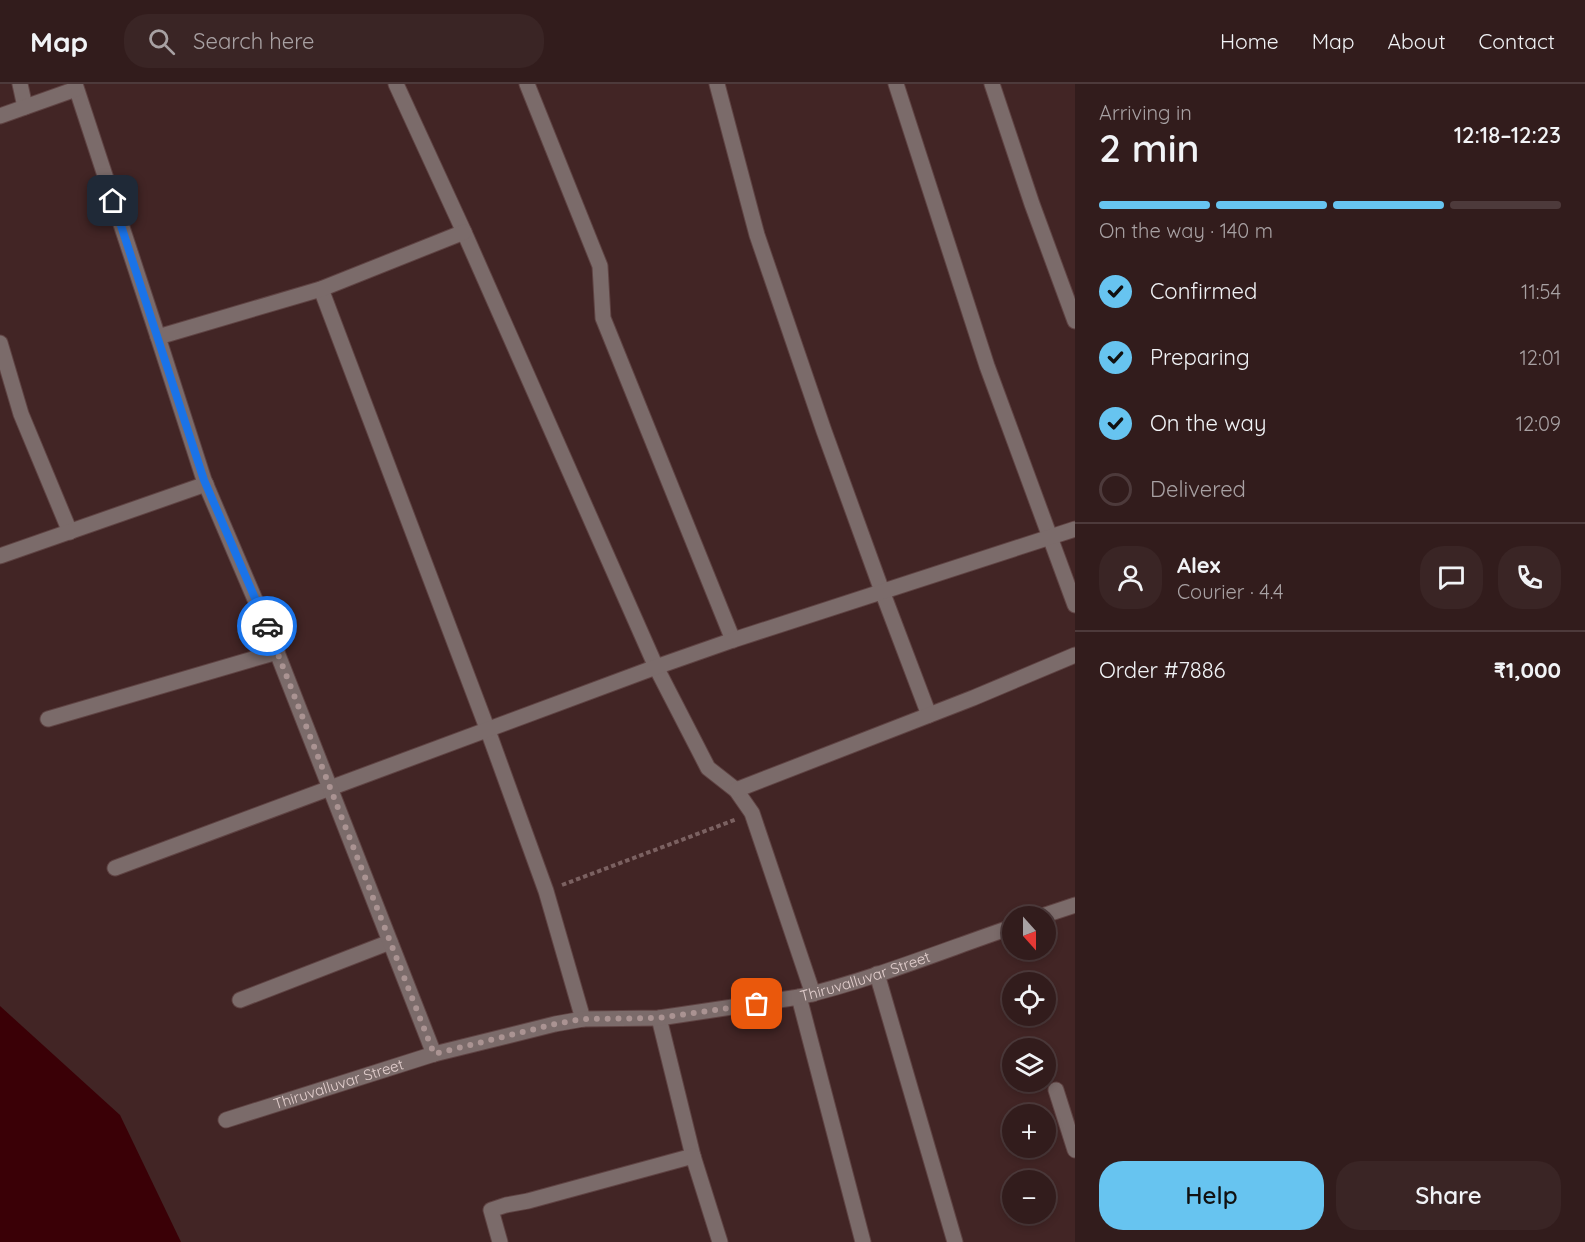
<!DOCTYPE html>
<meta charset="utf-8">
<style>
body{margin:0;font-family:Quicksand,sans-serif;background:#3a2525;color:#f1f3f6;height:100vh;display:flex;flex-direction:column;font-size:22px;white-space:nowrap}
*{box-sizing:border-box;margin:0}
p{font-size:20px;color:#a8a1a3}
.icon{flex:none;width:33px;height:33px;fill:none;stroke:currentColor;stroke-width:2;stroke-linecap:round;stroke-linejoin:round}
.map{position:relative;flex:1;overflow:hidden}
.drawer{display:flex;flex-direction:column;background:#321c1c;width:510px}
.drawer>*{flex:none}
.needle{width:39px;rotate:159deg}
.controls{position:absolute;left:1002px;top:822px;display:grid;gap:12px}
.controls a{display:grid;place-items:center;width:54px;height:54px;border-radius:50%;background:#321c1c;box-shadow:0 3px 9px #0003,0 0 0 2px #4d3a3b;font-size:30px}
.pin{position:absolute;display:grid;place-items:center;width:51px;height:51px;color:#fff;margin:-26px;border-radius:12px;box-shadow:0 3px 9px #0006}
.courier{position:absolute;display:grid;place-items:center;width:60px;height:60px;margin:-30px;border:4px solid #1a73e8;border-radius:50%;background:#fff;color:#222;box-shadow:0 2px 8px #0007}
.summary em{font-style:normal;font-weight:600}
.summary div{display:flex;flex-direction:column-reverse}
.summary{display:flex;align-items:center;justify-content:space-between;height:102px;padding:0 24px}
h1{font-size:39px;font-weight:600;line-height:45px}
.bar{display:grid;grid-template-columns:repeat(4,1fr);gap:9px 6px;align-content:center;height:72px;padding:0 24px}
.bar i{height:8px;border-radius:4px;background:#4d3a3b}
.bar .active{background:#67c4f0}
.bar p{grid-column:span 4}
.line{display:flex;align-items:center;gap:15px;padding:0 24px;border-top:2px solid #4d3a3b}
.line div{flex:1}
.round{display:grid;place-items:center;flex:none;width:63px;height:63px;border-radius:24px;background:#3a2525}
ol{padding:0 24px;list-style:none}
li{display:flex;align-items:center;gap:18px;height:66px}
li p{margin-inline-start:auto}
li .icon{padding:6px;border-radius:50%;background:#67c4f0;color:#111;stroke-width:4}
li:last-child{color:#a8a1a3}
li i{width:33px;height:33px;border:3px solid #4d3a3b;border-radius:50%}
.button{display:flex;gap:12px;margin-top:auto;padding:12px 24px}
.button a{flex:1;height:69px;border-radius:24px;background:#67c4f0;color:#111;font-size:24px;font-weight:600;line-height:69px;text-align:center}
.button a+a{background:#3a2525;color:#f1f3f6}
header{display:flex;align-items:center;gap:36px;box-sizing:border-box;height:84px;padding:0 30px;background:#321c1c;border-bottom:2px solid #4d3a3b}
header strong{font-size:28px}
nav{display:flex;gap:33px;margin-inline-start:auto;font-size:21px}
.search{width:420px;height:54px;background:#3a2525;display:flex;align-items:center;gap:15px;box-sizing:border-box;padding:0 21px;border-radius:24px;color:#a8a1a3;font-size:22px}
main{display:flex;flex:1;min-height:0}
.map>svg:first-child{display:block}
</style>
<header>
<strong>Map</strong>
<div class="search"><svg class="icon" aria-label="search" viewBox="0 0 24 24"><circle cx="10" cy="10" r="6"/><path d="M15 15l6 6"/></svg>Search here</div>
<nav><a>Home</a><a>Map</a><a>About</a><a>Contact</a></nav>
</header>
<main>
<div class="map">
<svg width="1075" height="1158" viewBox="0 0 1075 1158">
<rect width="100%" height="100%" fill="#422525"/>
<polygon fill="#3a0006" points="0,922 120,1031 181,1158 0,1158"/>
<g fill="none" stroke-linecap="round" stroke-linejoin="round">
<g stroke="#5f4343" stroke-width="17">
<g id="minor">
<polyline points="20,0 25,23"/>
<polyline points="75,0 158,253"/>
<polyline points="396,0 464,148 656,583 708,684 736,706 752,729 813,910"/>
<polyline points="527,0 600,182 603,234 733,556"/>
<polyline points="717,0 757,151 824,347 882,507 929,631"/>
<polyline points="896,0 987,282 1075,521"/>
<polyline points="992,0 1032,120 1075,237"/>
<polyline points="0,32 76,5"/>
<polyline points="321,205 487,644 546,807 583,935"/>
<polyline points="0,259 21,330 70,448"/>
<polyline points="0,472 206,400"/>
<polyline points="48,635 277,568"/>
<polyline points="736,706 973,614 1075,571"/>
<polyline points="115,784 656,583 733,556 1075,445"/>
<polyline points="1042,832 1075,821"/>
<polyline points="877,890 955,1158"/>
<polyline points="799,913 863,1158"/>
<polyline points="240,916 390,858"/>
<polyline points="659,934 693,1072"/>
<polyline points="434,970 271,553 204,396 158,253 321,205 464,148"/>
<polyline points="1056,1006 1075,1066"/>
<path id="s1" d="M226,1036L434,970L555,940L583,935L659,934L799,913C871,896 942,867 1012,843"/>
<polyline points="500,1158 491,1126 506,1121 528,1117 693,1072 720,1158"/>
</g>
</g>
<polyline stroke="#7b6161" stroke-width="4" stroke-dasharray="4.5 3" stroke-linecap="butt" points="562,801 737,735"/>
<use href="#minor" stroke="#7b6b6a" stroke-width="15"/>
</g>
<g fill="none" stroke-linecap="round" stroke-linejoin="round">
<polyline stroke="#aa9392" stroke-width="6" stroke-dasharray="0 10.8" points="267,542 434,970 555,940 583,935 659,934 757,920"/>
<polyline stroke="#1a73e8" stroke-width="8" points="113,117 204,396 267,542"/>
</g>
<g text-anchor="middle" stroke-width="6" stroke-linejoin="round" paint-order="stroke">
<g font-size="15" fill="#e2cecd" stroke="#422525">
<text dy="5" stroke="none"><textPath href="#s1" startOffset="658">Thiruvalluvar Street</textPath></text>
<text dy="5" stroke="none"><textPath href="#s1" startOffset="118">Thiruvalluvar Street</textPath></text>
</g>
</g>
</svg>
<div class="controls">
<a><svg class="needle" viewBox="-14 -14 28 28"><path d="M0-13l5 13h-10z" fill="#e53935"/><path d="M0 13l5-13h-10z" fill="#a8a1a3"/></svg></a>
<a><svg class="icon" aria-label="locate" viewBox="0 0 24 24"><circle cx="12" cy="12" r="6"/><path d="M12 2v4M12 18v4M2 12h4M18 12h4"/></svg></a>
<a><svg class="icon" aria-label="layers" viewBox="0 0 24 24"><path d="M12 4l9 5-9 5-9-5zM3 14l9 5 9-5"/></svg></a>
<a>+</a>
<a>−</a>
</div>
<div class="pin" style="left:757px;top:920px;background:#ea580c"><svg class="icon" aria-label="bag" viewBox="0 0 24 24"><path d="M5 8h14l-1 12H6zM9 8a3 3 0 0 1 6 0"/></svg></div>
<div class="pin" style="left:113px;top:117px;background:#1f2937"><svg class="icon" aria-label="home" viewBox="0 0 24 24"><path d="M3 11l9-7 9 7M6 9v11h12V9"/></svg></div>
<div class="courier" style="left:267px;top:542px"><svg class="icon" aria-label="car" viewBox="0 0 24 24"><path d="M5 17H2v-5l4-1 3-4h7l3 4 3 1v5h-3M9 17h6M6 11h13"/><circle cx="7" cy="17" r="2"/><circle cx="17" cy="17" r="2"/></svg></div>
</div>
<section class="drawer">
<div class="summary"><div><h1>2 min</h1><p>Arriving in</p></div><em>12:18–12:23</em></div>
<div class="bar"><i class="active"></i><i class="active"></i><i class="active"></i><i></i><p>On the way · 140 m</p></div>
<ol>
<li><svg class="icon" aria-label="check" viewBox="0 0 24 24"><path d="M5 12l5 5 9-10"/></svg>Confirmed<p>11:54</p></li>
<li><svg class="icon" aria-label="check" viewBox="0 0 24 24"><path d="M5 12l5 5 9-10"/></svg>Preparing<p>12:01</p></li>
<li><svg class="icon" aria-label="check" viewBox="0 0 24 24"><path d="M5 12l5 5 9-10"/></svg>On the way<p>12:09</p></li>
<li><i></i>Delivered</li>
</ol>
<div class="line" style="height:108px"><a class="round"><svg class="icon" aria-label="person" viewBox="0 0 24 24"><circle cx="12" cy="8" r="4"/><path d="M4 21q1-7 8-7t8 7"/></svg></a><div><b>Alex</b><p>Courier · 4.4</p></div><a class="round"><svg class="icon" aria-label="chat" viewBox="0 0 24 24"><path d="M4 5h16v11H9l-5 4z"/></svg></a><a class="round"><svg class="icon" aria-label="phone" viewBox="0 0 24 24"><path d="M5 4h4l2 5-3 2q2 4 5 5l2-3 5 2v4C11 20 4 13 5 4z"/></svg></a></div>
<div class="line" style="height:78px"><div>Order #7886</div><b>₹1,000</b></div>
<div class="button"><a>Help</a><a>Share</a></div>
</section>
</main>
